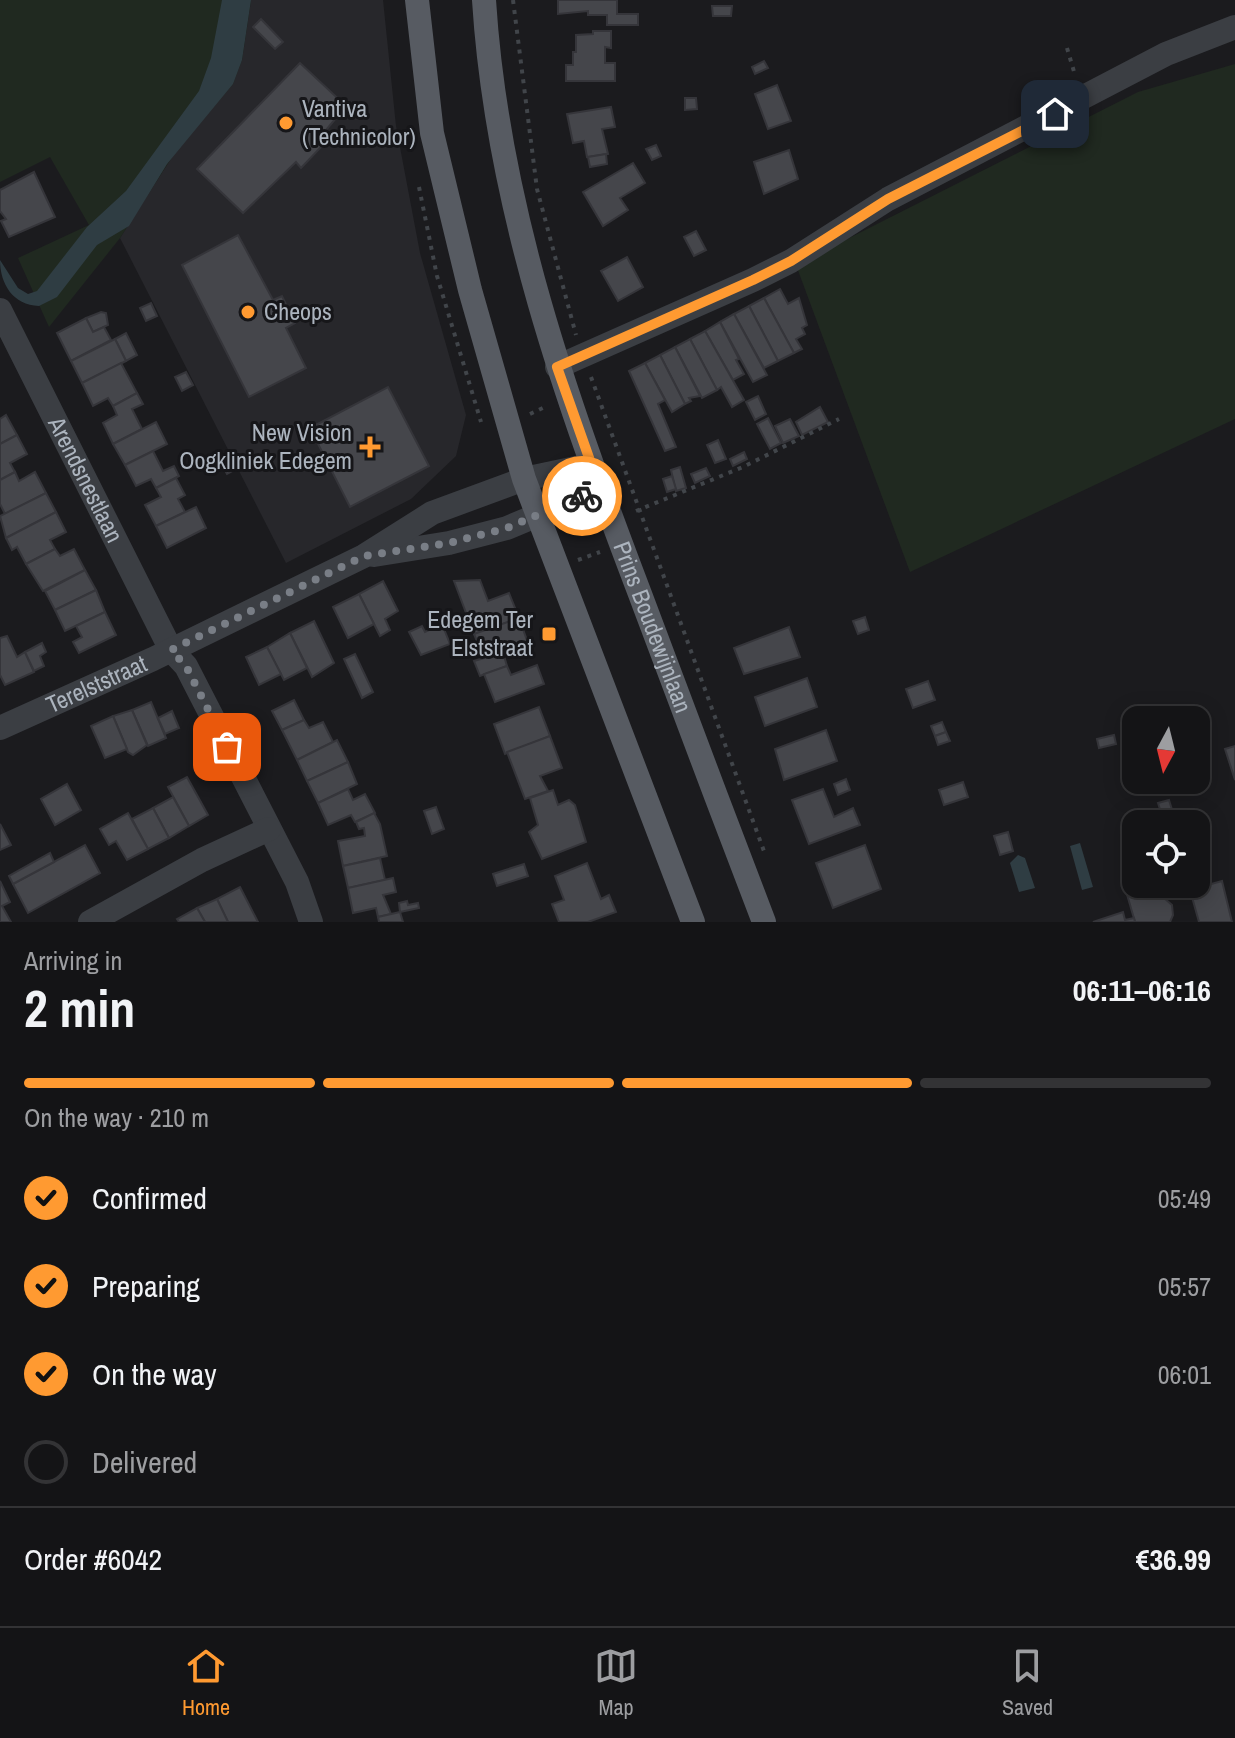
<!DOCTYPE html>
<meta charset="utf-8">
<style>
body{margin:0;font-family:"Archivo Narrow",sans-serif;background:#212123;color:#f1f3f6;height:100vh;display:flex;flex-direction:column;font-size:30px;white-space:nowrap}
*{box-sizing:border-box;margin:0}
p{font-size:26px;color:#9d9ea1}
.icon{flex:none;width:44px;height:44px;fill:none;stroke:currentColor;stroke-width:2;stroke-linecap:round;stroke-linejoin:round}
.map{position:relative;height:922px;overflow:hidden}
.details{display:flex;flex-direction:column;background:#141416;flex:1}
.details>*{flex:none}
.needle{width:52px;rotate:187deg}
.controls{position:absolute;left:1122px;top:706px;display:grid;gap:16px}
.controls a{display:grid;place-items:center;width:88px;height:88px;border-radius:16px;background:#141416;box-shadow:0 4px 20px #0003,0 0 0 2px #333335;font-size:40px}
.pin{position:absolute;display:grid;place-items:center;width:68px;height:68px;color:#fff;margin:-34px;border-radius:16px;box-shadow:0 4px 12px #0006}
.courier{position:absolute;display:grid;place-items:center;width:80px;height:80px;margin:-40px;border:6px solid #ff9a31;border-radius:50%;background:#fff;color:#222;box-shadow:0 2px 10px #0007}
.summary em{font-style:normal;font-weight:700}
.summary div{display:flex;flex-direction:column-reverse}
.summary{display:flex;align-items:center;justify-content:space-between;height:136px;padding:0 24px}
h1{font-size:52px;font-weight:700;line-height:60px}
.bar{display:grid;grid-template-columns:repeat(4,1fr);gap:12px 8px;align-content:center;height:96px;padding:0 24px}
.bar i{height:10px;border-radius:6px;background:#333335}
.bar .selected{background:#ff9a31}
.bar p{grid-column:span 4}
.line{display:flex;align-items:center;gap:20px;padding:0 24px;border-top:2px solid #333335}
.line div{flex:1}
ol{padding:0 24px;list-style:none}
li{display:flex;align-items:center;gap:24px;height:88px}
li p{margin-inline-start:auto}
li .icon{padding:8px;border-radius:50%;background:#ff9a31;color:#111;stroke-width:4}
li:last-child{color:#9d9ea1}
li i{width:44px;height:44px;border:4px solid #333335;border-radius:50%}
.menu{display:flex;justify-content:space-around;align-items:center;height:112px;border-top:2px solid #333335;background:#141416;font-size:22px;color:#9d9ea1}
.menu a{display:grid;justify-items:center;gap:4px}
.menu .selected{color:#ff9a31}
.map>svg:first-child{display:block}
</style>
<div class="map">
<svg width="1235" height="922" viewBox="0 0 1235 922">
<rect width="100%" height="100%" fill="#1b1b1e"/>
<polygon fill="#27272b" points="251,0 383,0 396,126 420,253 466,415 456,456 411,499 286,563 120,238 174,154 242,60"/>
<g fill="#202920">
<polygon points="0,0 251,0 242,60 233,84 174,154 120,238 49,327 18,258 89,225 50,157 0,182"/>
<polygon points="1235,64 1235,419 910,572 796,265 1138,92"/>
</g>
<g fill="#2f3d43">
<path d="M222,0H251L242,60L233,84L167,164L129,226L97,245L57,297L39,306C13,305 0,284 0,260L18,288L28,294L37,291L87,227L126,191L199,91L211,58Z"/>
<polygon points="1080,843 1093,887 1082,890 1070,846"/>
<polygon points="1018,855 1025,858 1035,888 1019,892 1010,863"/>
</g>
<g fill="#45464b" stroke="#35353a" stroke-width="2">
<polygon points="558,0 617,0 617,14 638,14 638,25 607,25 607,15 588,15 588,11 558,14"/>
<polygon points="712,6 732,6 731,16 713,16"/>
<polygon points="261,19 283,42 275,49 253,27"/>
<polygon points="593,31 611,31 611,48 605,47 605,63 615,63 615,81 566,81 566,65 573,65 573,52 576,52 576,35 593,34"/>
<polygon points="764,61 768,68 755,74 752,67"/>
<polygon points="300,63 346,106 317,141 322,146 301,168 296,162 243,213 197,169"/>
<polygon points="777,85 791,121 768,129 755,94"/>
<polygon points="685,98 696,98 697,109 685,110"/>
<polygon points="611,107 615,127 602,129 608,154 587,157 584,141 573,143 567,114"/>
<polygon points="656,145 661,156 652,160 646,149"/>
<polygon points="789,150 798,179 764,194 754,162"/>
<polygon points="606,154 607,164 590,167 588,157"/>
<polygon points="633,163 645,183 620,198 628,210 603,226 583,192"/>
<polygon points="34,172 55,217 9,237 1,221 6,219 0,211 0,190"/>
<polygon points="696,231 706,250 694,256 684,237"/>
<polygon points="238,235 273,300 282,296 295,323 286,328 306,368 249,397 182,265"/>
<polygon points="627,257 643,287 618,301 601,271"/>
<polygon points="780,289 788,304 799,298 807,325 802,328 805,334 796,339 802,349 794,353 764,298"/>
<polygon points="764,298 794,353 778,361 749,306"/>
<polygon points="151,303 157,316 146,321 140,308"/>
<polygon points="749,306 778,361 764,368 734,314"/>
<polygon points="101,312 106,313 108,325 93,332 86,318"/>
<polygon points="734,314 767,375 753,382 720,322"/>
<polygon points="86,318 93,332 104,327 111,340 71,361 57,333"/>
<polygon points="720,322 739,359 736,360 744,374 733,380 705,331"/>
<polygon points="705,331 744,400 732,407 721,387 717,390 690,339"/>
<polygon points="126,333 137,355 126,361 115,339"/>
<polygon points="115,339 126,361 82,383 71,361"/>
<polygon points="690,339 717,390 702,398 675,347"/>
<polygon points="675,347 700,396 689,398 691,401 685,404 660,355"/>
<polygon points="660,355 685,404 672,412 645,363"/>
<polygon points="121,363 137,393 113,406 108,398 93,406 82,383"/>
<polygon points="645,363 665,400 658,404 676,447 665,451 629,371"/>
<polygon points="186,372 193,385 182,391 175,377"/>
<polygon points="388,387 429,466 350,507 310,428"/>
<polygon points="137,393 143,404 132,409 142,429 113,444 103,423 117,415 113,406"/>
<polygon points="758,396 766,414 755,420 746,402"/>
<polygon points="820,407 828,422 802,435 796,422"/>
<polygon points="6,415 17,435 0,444 0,419"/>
<polygon points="768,418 781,443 770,449 757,424"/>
<polygon points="790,419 799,436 783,443 775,426"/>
<polygon points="156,422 167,444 125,465 113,444"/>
<polygon points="17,435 27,454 10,463 15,472 0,480 0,444"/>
<polygon points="718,440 726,459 715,463 707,445"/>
<polygon points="153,451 163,471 174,466 179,476 156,488 151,479 136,486 125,465"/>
<polygon points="744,452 747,459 733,466 730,459"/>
<polygon points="227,453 236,469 227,474 218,458"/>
<polygon points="680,467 686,488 676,491 671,470"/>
<polygon points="706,468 710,476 695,483 691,474"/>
<polygon points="15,472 19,481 35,472 46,493 5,514 0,504 0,480"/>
<polygon points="672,476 676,489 667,492 663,479"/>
<polygon points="176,478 185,495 178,499 185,512 156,526 145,505 161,497 156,488"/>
<polygon points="46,493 56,512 6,538 0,516"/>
<polygon points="196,507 206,528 167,548 156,526"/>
<polygon points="56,512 66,532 50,540 55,549 26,564 17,547 12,550 6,538"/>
<polygon points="55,549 60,556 74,549 85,570 43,591 26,564"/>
<polygon points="85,570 96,590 55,610 45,591"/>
<polygon points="480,580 488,601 509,593 519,618 474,634 454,581"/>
<polygon points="383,581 398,611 385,619 390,630 380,636 359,594"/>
<polygon points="96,590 105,612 65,631 55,610"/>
<polygon points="359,594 374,624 348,638 333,607"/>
<polygon points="105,612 116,635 79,653 73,642 82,637 76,626"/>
<polygon points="865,617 869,630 858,634 853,621"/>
<polygon points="519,618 529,646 504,656 507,666 480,676 474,661 484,658 474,634"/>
<polygon points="314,621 334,663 312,677 290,633"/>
<polygon points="442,624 450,644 421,655 409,632 422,626 425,632"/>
<polygon points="789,627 800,657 744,674 734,648"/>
<polygon points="290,633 307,668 284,680 267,647"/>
<polygon points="7,636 17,657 25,652 34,672 5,685 0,675 0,638"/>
<polygon points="42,643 46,652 40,656 44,666 34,671 25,652"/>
<polygon points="267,647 281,674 259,685 246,657"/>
<polygon points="355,654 373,692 362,698 344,659"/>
<polygon points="537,665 544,684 495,702 484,674 507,666 511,675"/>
<polygon points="807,678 817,707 765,726 755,697"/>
<polygon points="928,681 935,700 913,708 906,689"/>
<polygon points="294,700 304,720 282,730 272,711"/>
<polygon points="151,702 166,738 148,746 132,710"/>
<polygon points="539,707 550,736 505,754 494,724"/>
<polygon points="132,710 147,745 133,755 128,752 113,716"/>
<polygon points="172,711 179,728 165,734 158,718"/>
<polygon points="113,716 127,749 105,758 91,726"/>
<polygon points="304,720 309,728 323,722 333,742 297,760 282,730"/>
<polygon points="942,722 946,732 935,736 931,726"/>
<polygon points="826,730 837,761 784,780 775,749"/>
<polygon points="946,732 950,741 938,745 935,736"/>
<polygon points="1114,735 1116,744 1099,748 1097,739"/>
<polygon points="550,736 562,768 540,776 548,791 525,799 507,752"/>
<polygon points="337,740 348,762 307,781 297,760"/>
<polygon points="1235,746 1235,780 1225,749"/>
<polygon points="348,762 357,784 318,803 307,781"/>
<polygon points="187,777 208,815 189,826 168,787"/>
<polygon points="846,779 850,790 838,795 834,784"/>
<polygon points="963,782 968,797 944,805 939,790"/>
<polygon points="67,784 81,810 55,825 41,799"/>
<polygon points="348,789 353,800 365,794 375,813 355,822 351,815 328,825 318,803"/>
<polygon points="823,789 834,817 853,808 860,825 809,844 792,800"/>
<polygon points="553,790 558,805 569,800 575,805 586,842 542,859 529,832 538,825 530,798"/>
<polygon points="173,797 189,826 169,838 153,808"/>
<polygon points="1169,800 1174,816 1163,819 1158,803"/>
<polygon points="436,807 444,829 432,834 424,811"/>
<polygon points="153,808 169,838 148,849 132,819"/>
<polygon points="128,813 148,849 127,860 116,841 109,845 100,829"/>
<polygon points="374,813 380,824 387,856 343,866 338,841 365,836 364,828 359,829 356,822"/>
<polygon points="0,824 11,845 0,850"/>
<polygon points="1008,832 1013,851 1000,855 994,836"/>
<polygon points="85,845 100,873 28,913 13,884"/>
<polygon points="865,845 881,889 833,908 816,863"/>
<polygon points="50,853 54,862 13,884 9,876"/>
<polygon points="380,858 385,880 348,888 343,866"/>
<polygon points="587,863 601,899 609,895 616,912 588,922 559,922 552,904 564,900 555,876"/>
<polygon points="524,864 528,876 497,886 493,874"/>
<polygon points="393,878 396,892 383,895 391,914 378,917 376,908 353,913 348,888"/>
<polygon points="1202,878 1204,886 1222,881 1232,922 1199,922 1190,890 1191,884"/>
<polygon points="0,881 10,902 2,906 11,922 0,922"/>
<polygon points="1152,884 1154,898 1164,898 1172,905 1173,915 1170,922 1135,922 1126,891"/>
<polygon points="240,887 258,922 228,922 217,899"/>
<polygon points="217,899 228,922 205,922 197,908"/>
<polygon points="407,901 408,905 418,903 419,908 400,912 399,903"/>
<polygon points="197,908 205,922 179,922 177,919"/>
<polygon points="400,912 403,922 379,922 378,917"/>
<polygon points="1123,912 1125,920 1134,918 1135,922 1093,922"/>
</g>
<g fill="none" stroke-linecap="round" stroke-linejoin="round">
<g stroke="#41454a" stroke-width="4" stroke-dasharray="4 6" stroke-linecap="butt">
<polyline points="513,0 537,189 576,335"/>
<polyline points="1067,48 1075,75"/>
<polyline points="419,187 437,276 481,422"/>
<polyline points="591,377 765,854"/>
<polyline points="530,414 547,406"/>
<polyline points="636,511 743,467 839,419"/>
<polyline points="578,560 600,552"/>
</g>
<g stroke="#3b3e43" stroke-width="24">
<path id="s1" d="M0,310L171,650L186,666L297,882L311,922"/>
<polyline points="557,367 753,280 791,261 888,199 1166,54 1235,27"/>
<polyline points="374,555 449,543 507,528 600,489"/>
<path id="s2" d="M0,728L153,659L364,556L432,513L524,479L590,465"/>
<polyline points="90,922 202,860 269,829"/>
</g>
<g stroke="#575b62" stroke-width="24">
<polyline points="417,0 432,133 470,290 524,479 693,922"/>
<path id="s3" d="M484,0C497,207 567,402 640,594C681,703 722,813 764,922"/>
</g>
</g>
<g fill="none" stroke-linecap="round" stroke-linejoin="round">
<polyline stroke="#797e86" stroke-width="8" stroke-dasharray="0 14.4" points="227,747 186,666 171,650 364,556 449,543 507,528 582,496"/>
<polyline stroke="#ff9a31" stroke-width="10" points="582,496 600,489 557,367 753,280 791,261 888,199 1055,114"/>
</g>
<g fill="#ff9a31" stroke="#161619" stroke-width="3">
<circle cx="286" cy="123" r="8"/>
<circle cx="248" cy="312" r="8"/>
<path d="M366 435h8v8h8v8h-8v8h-8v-8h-8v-8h8z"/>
<rect x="541" y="626" width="16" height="16" rx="4"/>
</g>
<g text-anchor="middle" stroke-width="6" stroke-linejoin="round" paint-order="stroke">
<g font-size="24" fill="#acb4be" stroke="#161619" text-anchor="start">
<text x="302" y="117">Vantiva<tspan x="302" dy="28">(Technicolor)</tspan></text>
<text x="264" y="320">Cheops</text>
<text x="352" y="441" text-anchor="end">New Vision<tspan x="352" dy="28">Oogkliniek Edegem</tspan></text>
<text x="533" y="628" text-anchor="end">Edegem Ter<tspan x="533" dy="28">Elststraat</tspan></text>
</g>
<g font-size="24" fill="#acb4be" stroke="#161619">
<text dy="8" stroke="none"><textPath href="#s1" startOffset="190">Arendsnestlaan</textPath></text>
<text dy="8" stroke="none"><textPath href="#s3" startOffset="652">Prins Boudewijnlaan</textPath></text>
<text dy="8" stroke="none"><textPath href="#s2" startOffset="106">Terelststraat</textPath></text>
</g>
</g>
</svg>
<div class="controls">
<a><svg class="needle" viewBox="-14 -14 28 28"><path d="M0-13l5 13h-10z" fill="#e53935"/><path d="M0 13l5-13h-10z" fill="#9d9ea1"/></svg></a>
<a><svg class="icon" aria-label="locate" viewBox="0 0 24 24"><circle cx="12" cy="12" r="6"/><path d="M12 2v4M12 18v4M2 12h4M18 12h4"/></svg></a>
</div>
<div class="pin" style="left:227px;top:747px;background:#ea580c"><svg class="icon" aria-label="bag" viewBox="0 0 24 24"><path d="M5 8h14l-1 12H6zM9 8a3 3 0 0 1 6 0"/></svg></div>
<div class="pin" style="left:1055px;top:114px;background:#1f2937"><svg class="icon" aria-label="home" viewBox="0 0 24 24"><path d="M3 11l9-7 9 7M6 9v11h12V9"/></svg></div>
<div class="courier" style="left:582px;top:496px"><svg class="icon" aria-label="bike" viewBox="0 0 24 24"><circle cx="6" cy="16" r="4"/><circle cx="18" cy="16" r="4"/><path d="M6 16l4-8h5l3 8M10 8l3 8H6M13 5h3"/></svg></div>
</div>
<section class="details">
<div class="summary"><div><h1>2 min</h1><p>Arriving in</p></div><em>06:11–06:16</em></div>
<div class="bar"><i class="selected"></i><i class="selected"></i><i class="selected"></i><i></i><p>On the way · 210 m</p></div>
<ol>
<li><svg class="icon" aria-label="check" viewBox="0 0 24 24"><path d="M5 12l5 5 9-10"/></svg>Confirmed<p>05:49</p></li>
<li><svg class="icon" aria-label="check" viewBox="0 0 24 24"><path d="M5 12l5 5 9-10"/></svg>Preparing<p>05:57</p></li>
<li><svg class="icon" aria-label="check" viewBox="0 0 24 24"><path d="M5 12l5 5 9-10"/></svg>On the way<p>06:01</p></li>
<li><i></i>Delivered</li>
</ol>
<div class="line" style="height:104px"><div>Order #6042</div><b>€36.99</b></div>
</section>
<nav class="menu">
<a class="selected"><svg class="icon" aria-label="home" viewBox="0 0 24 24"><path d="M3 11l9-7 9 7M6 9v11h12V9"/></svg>Home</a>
<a><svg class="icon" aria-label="map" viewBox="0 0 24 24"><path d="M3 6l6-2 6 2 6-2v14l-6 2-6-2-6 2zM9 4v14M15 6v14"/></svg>Map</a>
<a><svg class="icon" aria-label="saved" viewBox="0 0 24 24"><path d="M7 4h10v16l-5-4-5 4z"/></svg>Saved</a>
</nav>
